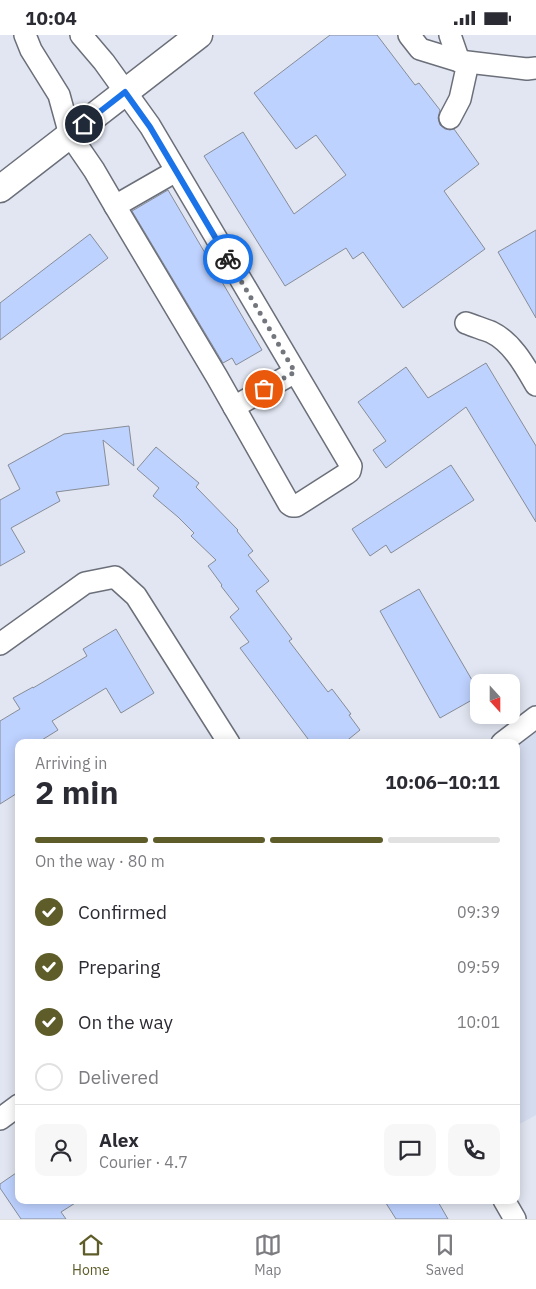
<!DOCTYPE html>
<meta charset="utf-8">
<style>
body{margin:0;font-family:"IBM Plex Sans",sans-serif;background:#f7f7f7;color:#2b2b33;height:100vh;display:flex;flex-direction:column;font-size:19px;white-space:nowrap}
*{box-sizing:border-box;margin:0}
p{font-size:16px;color:#7c7c81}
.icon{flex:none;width:28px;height:28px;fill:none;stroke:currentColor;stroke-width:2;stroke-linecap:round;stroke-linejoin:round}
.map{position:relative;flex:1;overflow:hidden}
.sheet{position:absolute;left:15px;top:704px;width:505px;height:465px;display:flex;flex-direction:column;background:#fff;border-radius:10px;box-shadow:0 2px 12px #0003}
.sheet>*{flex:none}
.needle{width:32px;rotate:159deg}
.fabs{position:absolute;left:470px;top:639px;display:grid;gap:10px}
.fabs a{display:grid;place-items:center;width:50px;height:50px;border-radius:10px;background:#fff;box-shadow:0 2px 12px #0003;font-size:25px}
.pin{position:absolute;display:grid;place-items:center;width:42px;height:42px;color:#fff;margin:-21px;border:2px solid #fff;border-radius:50%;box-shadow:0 1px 5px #0007}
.courier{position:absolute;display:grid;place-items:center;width:50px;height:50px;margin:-25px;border:4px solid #1a73e8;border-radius:50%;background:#fff;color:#222;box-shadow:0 1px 6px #0007}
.summary em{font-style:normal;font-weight:700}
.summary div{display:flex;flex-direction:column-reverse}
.summary{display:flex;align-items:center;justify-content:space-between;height:85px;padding:0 20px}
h1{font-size:32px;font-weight:700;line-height:38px}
.bar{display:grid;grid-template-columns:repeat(4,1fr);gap:8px 5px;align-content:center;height:60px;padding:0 20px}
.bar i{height:6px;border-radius:4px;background:#e1e1e2}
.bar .active{background:#5e5d2a}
.bar p{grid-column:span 4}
.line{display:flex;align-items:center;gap:12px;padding:0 20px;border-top:1px solid #e1e1e2}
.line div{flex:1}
.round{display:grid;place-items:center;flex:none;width:52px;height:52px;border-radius:10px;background:#f7f7f7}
ol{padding:0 20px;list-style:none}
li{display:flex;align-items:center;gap:15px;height:55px}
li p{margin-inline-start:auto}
li .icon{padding:5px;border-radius:50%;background:#5e5d2a;color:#fff;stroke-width:4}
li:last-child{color:#7c7c81}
li i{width:28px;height:28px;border:2px solid #e1e1e2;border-radius:50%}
.status{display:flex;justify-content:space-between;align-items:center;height:35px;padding:0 25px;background:#fff;direction:ltr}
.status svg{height:14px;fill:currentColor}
.dock{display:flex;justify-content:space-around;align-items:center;height:70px;border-top:1px solid #e1e1e2;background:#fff;font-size:14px;color:#7c7c81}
.dock a{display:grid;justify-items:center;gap:2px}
.dock .active{color:#5e5d2a}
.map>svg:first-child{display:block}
</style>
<div class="status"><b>10:04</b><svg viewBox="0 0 49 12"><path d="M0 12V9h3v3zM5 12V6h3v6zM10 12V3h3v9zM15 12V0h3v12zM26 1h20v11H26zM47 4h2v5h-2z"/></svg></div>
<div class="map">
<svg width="536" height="1184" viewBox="0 0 536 1184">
<rect width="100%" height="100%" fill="#e1e6f2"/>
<polygon fill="#d4dcef" points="536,682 536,1080 516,1091 516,708"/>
<g fill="#bed2ff" stroke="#878c96">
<polygon points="330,0 377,0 415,50 419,48 440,75 438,83 440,90 445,94 450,95 454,94 479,129 444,156 485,214 403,273 363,217 353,224 346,213 285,251 204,121 243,97 294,179 346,140 316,100 296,114 254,58"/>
<polygon points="168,155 262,315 236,330 232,323 223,328 132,176"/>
<polygon points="536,195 536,283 498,217"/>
<polygon points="90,199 108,223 0,305 0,268"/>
<polygon points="486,328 536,411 536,487 466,372 386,433 373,415 386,406 358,367 406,332 428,363"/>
<polygon points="129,391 134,431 103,405 109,450 56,457 60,466 11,493 25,517 0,531 0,465 20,454 8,430 64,399"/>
<polygon points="156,412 199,448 196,452 238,495 237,496 253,516 248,520 269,546 256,556 292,604 289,606 328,657 332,654 351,679 349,680 360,695 344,708 311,708 240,613 249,607 230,582 239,574 221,551 222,550 208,531 216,525 191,501 194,498 178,482 153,461 159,453 137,434"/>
<polygon points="451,430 474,465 391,518 386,510 370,521 352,494"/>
<polygon points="419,554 479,657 479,661 440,683 380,576"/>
<polygon points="116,594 154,658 121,678 106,653 52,686 58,695 37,708 19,708 19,757 0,769 0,686 20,674 13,663 33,652 33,653 87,621 83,614"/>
<polygon points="19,1136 19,1165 80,1165 61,1177 66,1184 21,1184 0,1153 0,1149"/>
<polygon points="384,1165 437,1165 448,1184 396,1184"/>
</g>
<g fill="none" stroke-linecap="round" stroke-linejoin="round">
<g stroke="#6b6f79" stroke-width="24">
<g id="minor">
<polyline points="25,0 31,15 59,60 70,100 94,135 115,171 217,342 289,469 292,471 296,471 346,439 350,436 351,431 150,91 104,27 81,0"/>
<polyline points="409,0 420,14 459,26 527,34 536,33"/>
<polyline points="450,0 459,26"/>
<polyline points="450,83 460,64 468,28"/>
<polyline points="115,171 176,136"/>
<path d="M466,288C474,291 483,294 491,297C512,307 525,331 536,350"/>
<polyline points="234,372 295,337"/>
<polyline points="0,609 85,548 115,542 136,561 229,708"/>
<polyline points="502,708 536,682"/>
<polyline points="0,1084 19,1070"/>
<polyline points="504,1165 515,1184"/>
</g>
</g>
<g stroke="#6b6f79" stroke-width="29">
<polyline id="major" points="0,154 199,0"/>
</g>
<use href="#minor" stroke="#fff" stroke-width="21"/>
<use href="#major" stroke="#fff" stroke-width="26"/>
</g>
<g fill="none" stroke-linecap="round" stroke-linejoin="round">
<polyline stroke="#73767d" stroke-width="5" stroke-dasharray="0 9" points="228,224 295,337 264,354"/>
<polyline stroke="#1a73e8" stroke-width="6" points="84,89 125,57 150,92 228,224"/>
</g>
</svg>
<div class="fabs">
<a><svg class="needle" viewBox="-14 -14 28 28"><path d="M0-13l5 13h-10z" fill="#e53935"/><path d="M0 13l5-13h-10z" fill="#7c7c81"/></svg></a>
</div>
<div class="pin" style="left:264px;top:354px;background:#ea580c"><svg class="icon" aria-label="bag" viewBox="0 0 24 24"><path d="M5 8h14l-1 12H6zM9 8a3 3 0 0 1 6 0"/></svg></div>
<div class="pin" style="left:84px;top:89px;background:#1f2937"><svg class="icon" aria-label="home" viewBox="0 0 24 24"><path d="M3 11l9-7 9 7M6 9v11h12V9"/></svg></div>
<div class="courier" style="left:228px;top:224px"><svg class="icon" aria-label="bike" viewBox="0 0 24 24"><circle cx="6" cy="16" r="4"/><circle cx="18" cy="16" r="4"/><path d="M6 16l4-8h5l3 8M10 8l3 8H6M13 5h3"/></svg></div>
<section class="sheet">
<div class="summary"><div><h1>2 min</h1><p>Arriving in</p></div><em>10:06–10:11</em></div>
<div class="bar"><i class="active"></i><i class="active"></i><i class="active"></i><i></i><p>On the way · 80 m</p></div>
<ol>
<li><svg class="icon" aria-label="check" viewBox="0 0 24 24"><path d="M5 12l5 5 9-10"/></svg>Confirmed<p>09:39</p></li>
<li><svg class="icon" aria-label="check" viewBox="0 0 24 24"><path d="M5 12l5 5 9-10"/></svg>Preparing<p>09:59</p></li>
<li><svg class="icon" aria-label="check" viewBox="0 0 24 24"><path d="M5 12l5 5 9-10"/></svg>On the way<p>10:01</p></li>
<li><i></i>Delivered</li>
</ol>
<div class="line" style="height:90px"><a class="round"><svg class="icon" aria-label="person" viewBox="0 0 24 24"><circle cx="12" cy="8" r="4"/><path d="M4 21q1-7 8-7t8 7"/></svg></a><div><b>Alex</b><p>Courier · 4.7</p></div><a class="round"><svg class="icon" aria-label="chat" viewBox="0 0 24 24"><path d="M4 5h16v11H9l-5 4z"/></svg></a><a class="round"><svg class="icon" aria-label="phone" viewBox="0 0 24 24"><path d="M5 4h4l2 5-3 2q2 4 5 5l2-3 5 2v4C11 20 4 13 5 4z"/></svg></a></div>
</section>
</div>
<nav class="dock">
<a class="active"><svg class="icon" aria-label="home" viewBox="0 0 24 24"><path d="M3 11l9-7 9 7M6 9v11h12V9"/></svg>Home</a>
<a><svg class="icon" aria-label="map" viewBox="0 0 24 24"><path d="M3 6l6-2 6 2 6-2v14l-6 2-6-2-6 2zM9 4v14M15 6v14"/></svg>Map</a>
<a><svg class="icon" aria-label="saved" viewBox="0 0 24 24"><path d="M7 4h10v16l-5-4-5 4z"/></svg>Saved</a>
</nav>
